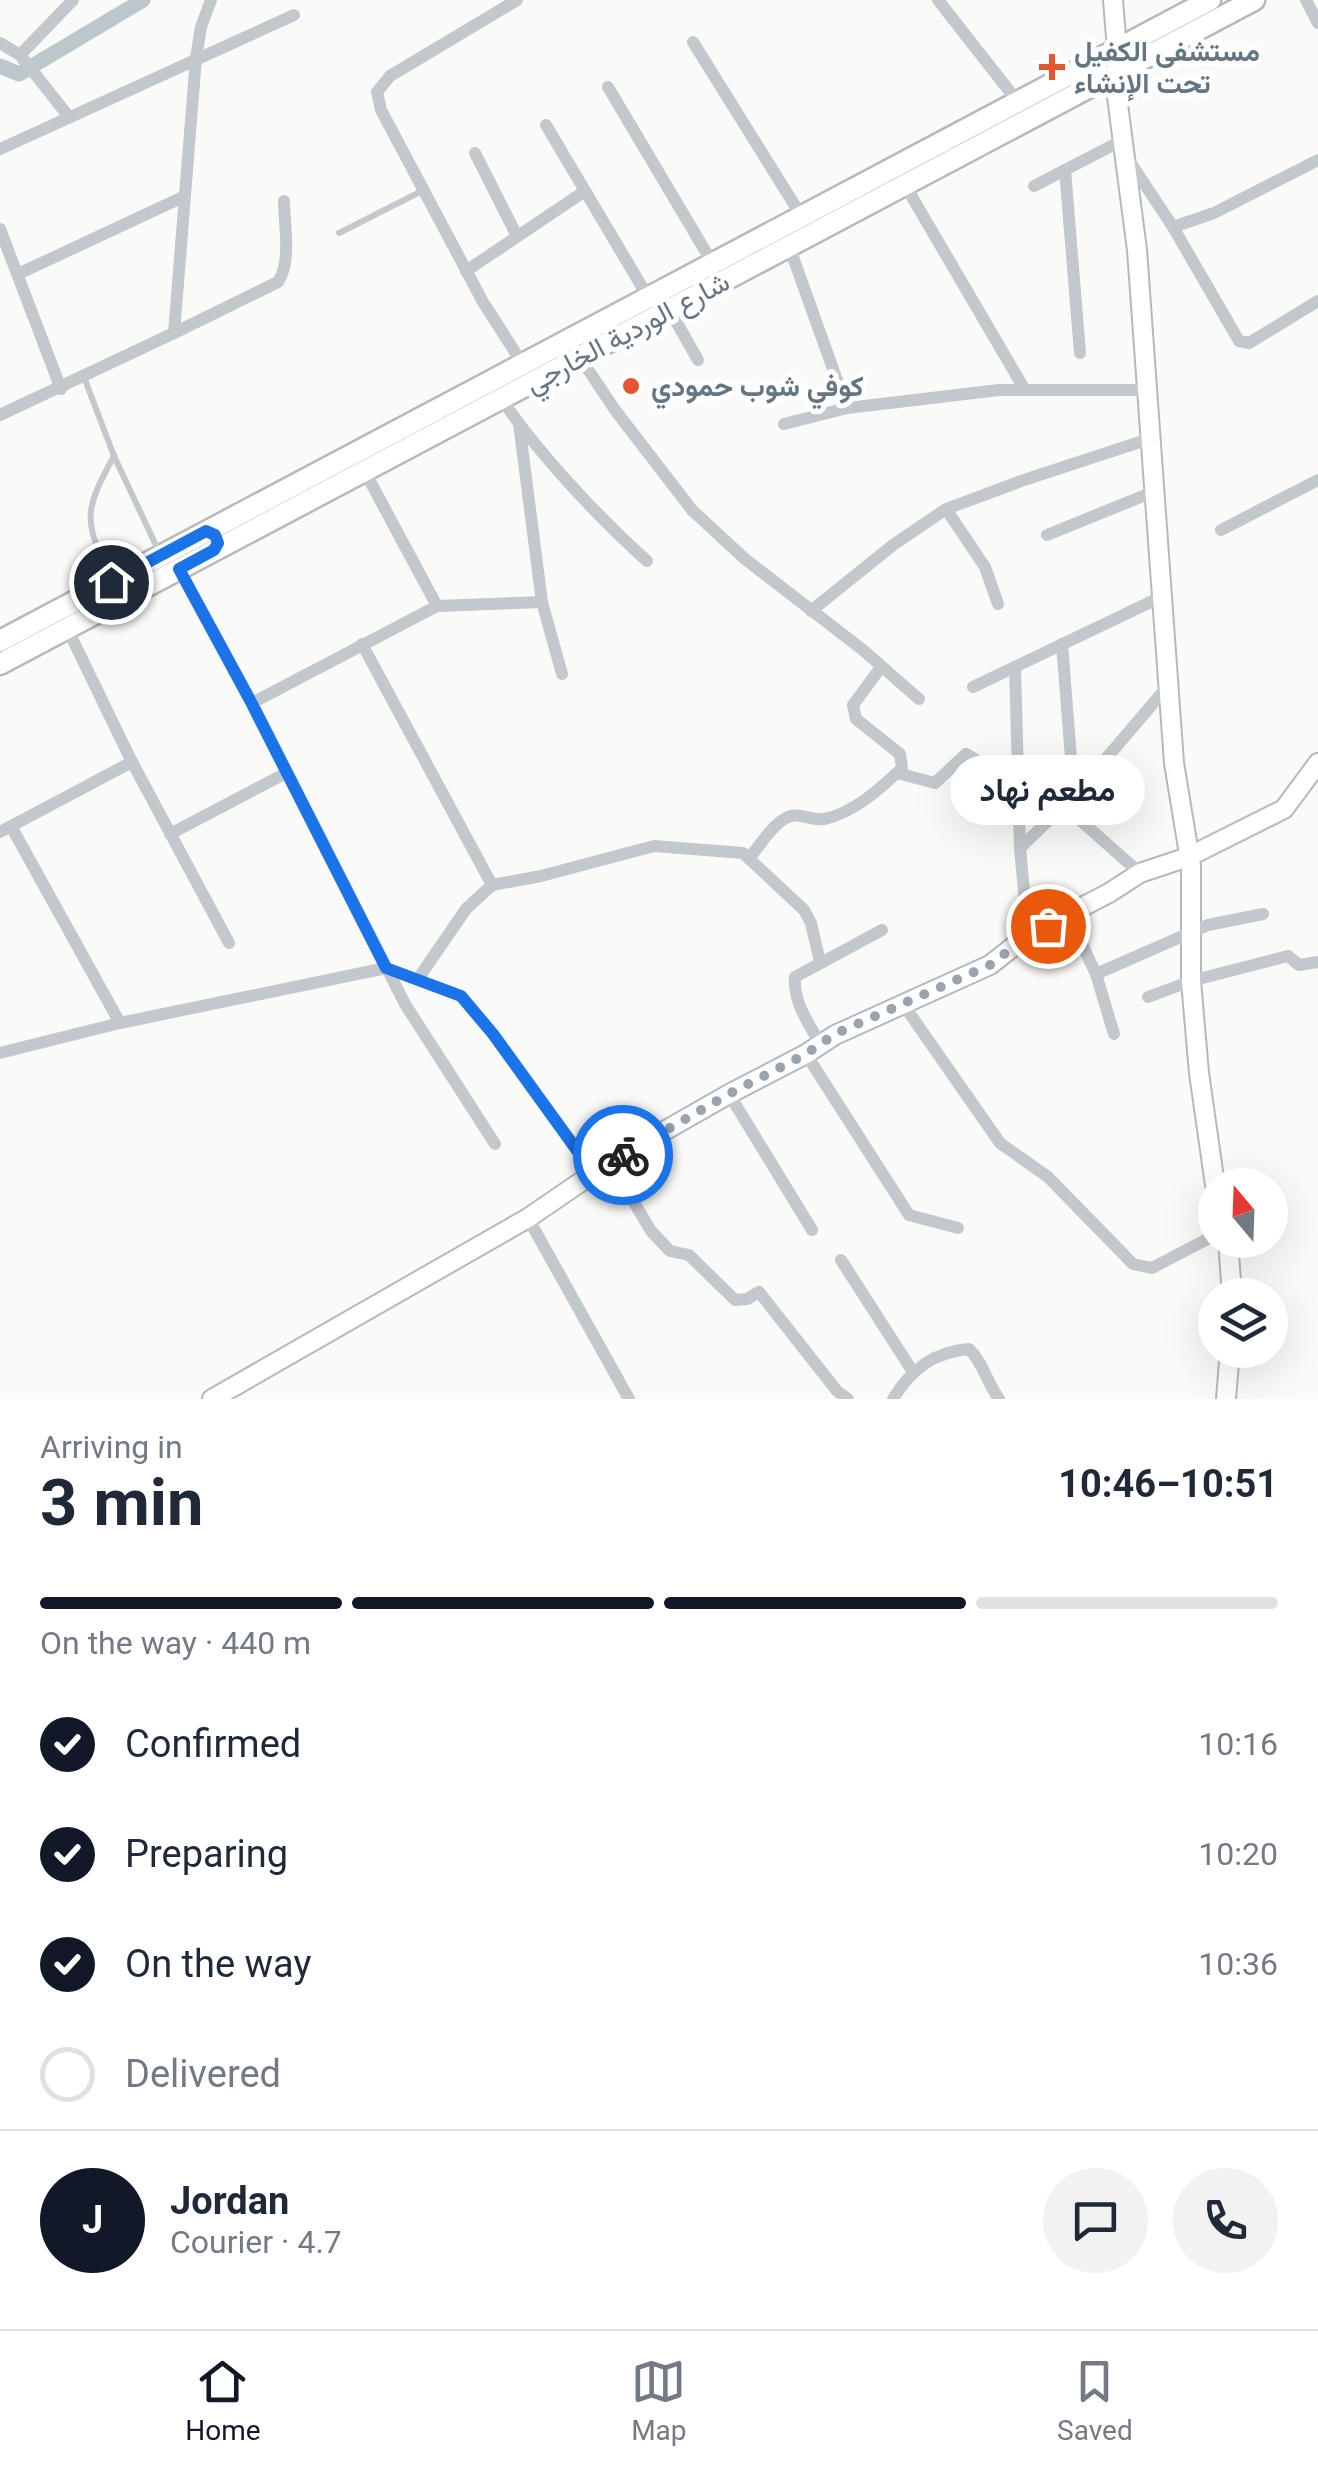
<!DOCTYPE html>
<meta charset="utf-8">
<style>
body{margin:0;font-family:Roboto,Vazirmatn,sans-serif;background:#f2f2f3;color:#1f2937;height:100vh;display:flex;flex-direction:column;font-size:38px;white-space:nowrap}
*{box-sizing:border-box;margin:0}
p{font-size:32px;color:#747a83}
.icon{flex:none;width:55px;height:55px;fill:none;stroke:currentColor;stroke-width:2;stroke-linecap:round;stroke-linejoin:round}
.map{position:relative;height:1399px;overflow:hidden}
.side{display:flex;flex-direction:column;background:#fff;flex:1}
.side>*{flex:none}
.needle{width:65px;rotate:341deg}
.controls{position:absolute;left:1198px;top:1168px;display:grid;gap:20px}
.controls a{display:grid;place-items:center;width:90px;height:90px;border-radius:50%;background:#fff;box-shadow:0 10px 40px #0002;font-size:50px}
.pin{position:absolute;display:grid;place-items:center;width:85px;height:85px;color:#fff;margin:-42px;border:5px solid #fff;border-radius:50%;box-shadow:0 2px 10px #0007}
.courier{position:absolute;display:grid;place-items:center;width:100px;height:100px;margin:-50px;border:8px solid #1a73e8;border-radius:50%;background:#fff;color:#222;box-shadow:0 2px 12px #0007}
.bubble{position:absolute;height:70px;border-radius:35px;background:#fff;box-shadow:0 10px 40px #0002;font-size:32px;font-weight:700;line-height:70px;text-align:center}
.head em{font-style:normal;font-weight:700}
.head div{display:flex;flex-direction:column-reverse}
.head{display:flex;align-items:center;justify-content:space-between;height:170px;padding:0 40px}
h1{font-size:65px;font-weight:700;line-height:75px}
.bar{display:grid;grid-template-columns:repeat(4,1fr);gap:15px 10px;align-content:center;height:120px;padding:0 40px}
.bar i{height:12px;border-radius:8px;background:#e0e1e3}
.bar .on{background:#111827}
.bar p{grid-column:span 4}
.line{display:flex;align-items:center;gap:25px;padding:0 40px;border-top:2px solid #e0e1e3}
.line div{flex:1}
.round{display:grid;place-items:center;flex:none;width:105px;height:105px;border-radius:52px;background:#f2f2f3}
ol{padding:0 40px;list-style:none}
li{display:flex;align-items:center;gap:30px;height:110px}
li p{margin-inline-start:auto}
li .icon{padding:10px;border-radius:50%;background:#111827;color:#fff;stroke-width:4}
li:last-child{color:#747a83}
li i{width:55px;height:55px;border:5px solid #e0e1e3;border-radius:50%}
.tabs{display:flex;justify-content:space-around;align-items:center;height:140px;border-top:2px solid #e0e1e3;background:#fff;font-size:28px;color:#747a83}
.tabs a{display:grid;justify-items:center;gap:5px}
.tabs .on{color:#111827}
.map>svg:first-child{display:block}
</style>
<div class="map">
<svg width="1318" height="1399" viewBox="0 0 1318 1399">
<rect width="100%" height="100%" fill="#fafaf8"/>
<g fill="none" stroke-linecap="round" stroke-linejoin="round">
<polyline stroke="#bbc7cb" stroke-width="15" points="0,66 19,74 143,0"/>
<g stroke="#b3babf" stroke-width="22">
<g id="secondary">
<polyline points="1113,0 1117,49"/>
<polyline points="1114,74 1137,250 1174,763 1191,866 1191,981 1199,1073 1215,1185"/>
<polyline points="1228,1240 1232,1295"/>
<polyline points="212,1399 528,1218 610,1162 729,1094 806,1054 835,1035 990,965 1028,935 1109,893 1140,873 1188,857 1284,809 1318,763"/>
<polyline points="1226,1399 1230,1350"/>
</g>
</g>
<g stroke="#b5babe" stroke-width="25">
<g id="primary">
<polyline points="0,641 1210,0"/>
<polyline points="0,664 1254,0"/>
</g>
</g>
<g stroke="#c3c8cc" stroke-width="6">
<polyline points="339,233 422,191"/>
<polyline points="84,377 114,456 160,554"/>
<path d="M110,581C86,519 81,516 114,456"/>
</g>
<g stroke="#c3c8cc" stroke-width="12">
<polyline points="517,0 390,76 377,92 381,110 483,302 522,363"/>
<polyline points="938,0 1018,102"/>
<polyline points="1306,0 1318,23"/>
<polyline points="693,42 802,217"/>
<polyline points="0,43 20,55 69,117"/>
<polyline points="20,55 73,0"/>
<polyline points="608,87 713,264"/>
<polyline points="546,125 648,297"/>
<polyline points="0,149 294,15"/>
<polyline points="475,153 517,236"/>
<polyline points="1126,156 1173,227 1239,341 1249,343 1318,301"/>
<polyline points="1065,170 1080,353"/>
<polyline points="905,185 1025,390"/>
<polyline points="1034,186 1121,141"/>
<polyline points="1173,227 1214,213 1318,160"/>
<polyline points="0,229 61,389"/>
<polyline points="789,246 847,408"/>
<polyline points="466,271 585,191"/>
<polyline points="18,274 183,197"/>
<polyline points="669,309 698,360"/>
<path d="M174,333L278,282C292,261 284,225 284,201"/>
<polyline points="579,356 615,410 692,510 745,559 863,650 919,699"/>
<path d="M501,398C538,453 597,516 647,561"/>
<polyline points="0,415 174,333 196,58 201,27 211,0"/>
<polyline points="519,424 542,602 562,674"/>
<polyline points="784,424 847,408 999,390 1148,390"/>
<polyline points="364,470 437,606"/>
<polyline points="946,509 985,567 998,604"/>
<polyline points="1221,530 1318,480"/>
<polyline points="1047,535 1153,492"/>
<polyline points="179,569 252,703 405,1004 495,1144"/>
<polyline points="811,611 893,545 946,509 1024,480 1149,439"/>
<polyline points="67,628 132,762 229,943"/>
<polyline points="362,644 492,885"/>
<polyline points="1062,644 1074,796"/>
<polyline points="1015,667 1020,848 1028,935"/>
<polyline points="973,687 1161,597"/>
<polyline points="252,703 437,606 542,602"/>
<polyline points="897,773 935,783 966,754 1000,774 1018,776 1064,806 1140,873"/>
<polyline points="12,828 120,1023"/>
<polyline points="0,832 132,762"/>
<polyline points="170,834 286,773"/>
<polyline points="1020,848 1074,796 1168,686"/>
<path d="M749,858C760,846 772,825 786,818C798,811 811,821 824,819C854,813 881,788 902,768L900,754L856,719L853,705L881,667"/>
<polyline points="1069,916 1096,974 1114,1034"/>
<polyline points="1096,974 1208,925 1263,914"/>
<polyline points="418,979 466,909 492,885 541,876 654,846 743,853 804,910 811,923 820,962"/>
<polyline points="1148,997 1191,981 1288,956 1299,965 1318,962"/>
<polyline points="903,1004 1000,1143 1048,1177 1133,1264 1152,1268 1215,1235"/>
<path d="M820,1044C808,1022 793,1002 795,977L882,930"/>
<polyline points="0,1053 120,1023 386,968 461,996 493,1034 594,1173"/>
<polyline points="806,1054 909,1215 958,1228"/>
<polyline points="729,1094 812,1230"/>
<polyline points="610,1162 651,1231 670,1251 689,1255 735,1300 747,1299 759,1292 837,1391 848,1399"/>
<polyline points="528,1218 629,1399"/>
<polyline points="841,1260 913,1372"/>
<path d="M893,1399C911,1369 934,1352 969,1349C983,1362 987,1383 999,1399"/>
</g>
<use href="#secondary" stroke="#fff" stroke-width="18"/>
<use href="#primary" stroke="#fff" stroke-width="20"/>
</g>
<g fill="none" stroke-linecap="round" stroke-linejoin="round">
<polyline stroke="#99a4ac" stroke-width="10" stroke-dasharray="0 18" points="623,1155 729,1094 806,1054 835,1034 990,965 1028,936 1048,926"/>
<polyline stroke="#1a73e8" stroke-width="12" points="111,582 206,531 215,535 218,543 214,550 179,569 252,704 386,968 461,996 493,1034 594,1174 623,1155"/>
</g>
<g fill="#e4572e" stroke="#fff" stroke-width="4">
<path d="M1047 52h10v10h10v10h-10v10h-10v-10h-10v-10h10z"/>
<circle cx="631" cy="386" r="10"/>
</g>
<g text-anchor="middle" stroke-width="10" stroke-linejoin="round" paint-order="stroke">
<g font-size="28" font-weight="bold" fill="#657683" stroke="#fff" text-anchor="start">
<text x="1074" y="61">مستشفى الكفيل<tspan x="1074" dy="32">تحت الإنشاء</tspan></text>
<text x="651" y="396">كوفي شوب حمودي</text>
</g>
<g font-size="28" fill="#657683" stroke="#fff">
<text transform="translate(627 332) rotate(-28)" y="10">شارع الوردية الخارجي</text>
</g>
</g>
</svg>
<div class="controls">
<a><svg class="needle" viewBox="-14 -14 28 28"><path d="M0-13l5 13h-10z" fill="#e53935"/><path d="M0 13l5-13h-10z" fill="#747a83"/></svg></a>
<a><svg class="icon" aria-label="layers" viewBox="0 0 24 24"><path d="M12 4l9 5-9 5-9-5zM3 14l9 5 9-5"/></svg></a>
</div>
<div class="pin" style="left:1048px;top:926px;background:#ea580c"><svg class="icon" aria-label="bag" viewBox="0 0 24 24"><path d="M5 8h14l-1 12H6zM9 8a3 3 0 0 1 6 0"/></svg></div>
<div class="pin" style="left:111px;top:582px;background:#1f2937"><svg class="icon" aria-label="home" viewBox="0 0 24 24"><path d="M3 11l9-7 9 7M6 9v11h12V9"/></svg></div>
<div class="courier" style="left:623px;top:1155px"><svg class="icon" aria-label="bike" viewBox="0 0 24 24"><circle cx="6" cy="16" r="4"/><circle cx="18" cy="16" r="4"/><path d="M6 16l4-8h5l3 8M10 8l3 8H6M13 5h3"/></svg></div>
<div class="bubble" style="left:950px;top:755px;width:195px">مطعم نهاد</div>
</div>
<section class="side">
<div class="head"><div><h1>3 min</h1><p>Arriving in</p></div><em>10:46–10:51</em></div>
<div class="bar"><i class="on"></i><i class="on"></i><i class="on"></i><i></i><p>On the way · 440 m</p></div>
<ol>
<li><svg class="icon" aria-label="check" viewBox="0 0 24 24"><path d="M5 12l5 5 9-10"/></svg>Confirmed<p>10:16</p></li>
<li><svg class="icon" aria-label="check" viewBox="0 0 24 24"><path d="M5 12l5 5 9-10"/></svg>Preparing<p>10:20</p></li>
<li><svg class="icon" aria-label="check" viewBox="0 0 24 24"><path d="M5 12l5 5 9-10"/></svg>On the way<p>10:36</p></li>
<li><i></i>Delivered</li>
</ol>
<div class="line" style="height:180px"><b class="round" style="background:#111827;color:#fff">J</b><div><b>Jordan</b><p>Courier · 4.7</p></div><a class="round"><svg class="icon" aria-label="chat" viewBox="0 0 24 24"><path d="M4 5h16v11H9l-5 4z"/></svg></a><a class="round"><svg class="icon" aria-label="phone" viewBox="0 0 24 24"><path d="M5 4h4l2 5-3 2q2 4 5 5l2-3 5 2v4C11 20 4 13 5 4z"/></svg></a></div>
</section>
<nav class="tabs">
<a class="on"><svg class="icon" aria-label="home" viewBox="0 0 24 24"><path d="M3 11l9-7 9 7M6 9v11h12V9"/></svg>Home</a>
<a><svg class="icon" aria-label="map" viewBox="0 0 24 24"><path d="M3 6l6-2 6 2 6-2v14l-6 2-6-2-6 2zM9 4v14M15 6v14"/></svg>Map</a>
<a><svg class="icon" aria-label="saved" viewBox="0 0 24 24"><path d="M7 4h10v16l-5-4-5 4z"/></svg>Saved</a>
</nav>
